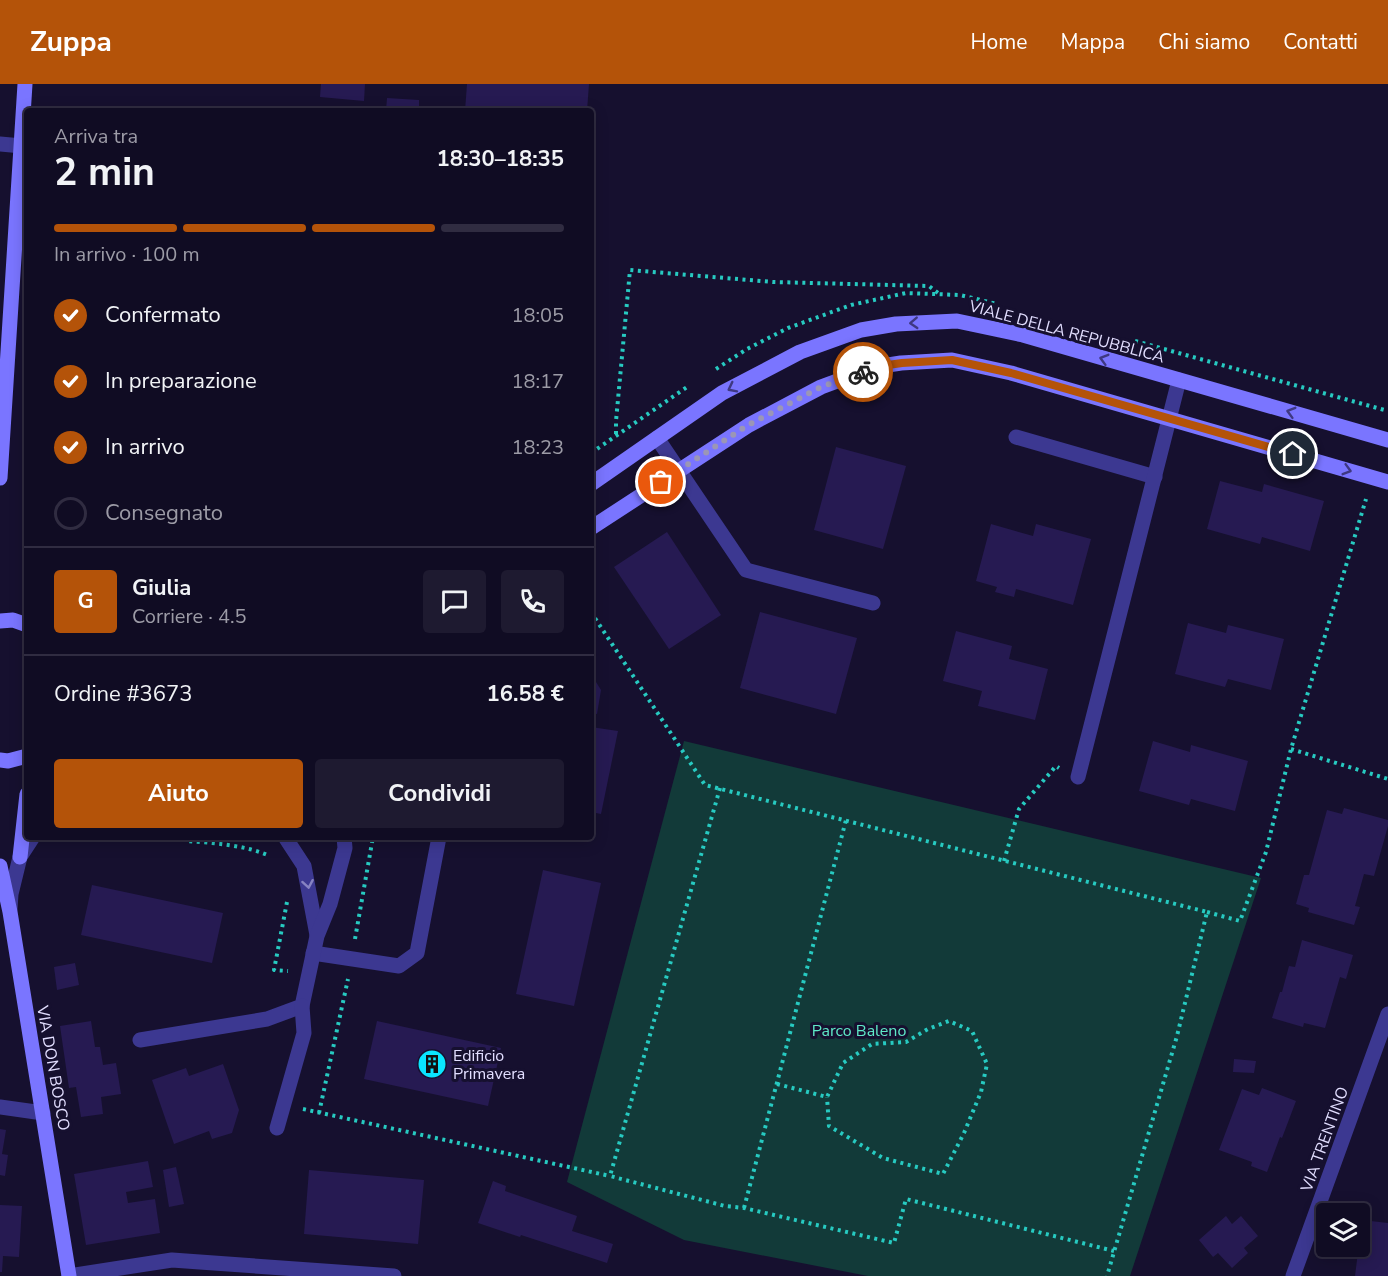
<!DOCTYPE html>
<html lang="it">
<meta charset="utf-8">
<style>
body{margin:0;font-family:"Nunito Sans",sans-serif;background:#1e1a30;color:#f1f3f6;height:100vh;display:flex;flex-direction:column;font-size:22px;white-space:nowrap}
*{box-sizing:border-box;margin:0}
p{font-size:20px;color:#9c9ba6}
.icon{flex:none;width:33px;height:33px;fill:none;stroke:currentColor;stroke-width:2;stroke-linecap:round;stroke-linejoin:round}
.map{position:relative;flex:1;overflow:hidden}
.sheet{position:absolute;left:24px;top:24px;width:570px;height:732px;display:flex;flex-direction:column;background:#100c23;border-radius:6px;box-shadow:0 3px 15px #0003,0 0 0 2px #302c41}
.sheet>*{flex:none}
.fabs{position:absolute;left:1316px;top:1119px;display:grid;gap:12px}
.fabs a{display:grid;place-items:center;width:54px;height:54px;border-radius:6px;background:#100c23;box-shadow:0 3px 15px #0003,0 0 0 2px #302c41;font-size:30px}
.pin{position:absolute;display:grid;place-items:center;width:51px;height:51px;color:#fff;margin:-26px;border:3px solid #fff;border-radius:50%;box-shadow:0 2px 6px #0007}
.courier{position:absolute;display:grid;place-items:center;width:60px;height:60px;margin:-30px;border:4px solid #b45309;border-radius:50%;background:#fff;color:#222;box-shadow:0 2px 8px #0007}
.summary em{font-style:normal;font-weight:700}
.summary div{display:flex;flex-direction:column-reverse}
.summary{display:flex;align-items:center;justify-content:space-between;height:102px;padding:0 30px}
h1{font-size:39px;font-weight:700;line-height:45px}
.bar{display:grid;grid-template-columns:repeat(4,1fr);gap:9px 6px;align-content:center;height:72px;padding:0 30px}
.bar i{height:8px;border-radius:4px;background:#302c41}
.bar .active{background:#b45309}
.bar p{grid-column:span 4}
.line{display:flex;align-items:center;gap:15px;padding:0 30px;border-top:2px solid #302c41}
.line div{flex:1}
.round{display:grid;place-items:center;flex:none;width:63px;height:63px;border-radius:6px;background:#1e1a30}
ol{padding:0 30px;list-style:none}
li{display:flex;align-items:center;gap:18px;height:66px}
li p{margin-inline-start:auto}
li .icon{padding:6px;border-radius:50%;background:#b45309;color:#fff;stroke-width:4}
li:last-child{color:#9c9ba6}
li i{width:33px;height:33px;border:3px solid #302c41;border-radius:50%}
.cta{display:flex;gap:12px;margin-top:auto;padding:12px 30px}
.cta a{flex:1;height:69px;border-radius:6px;background:#b45309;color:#fff;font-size:24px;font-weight:700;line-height:69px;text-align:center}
.cta a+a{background:#1e1a30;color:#f1f3f6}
header{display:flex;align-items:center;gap:36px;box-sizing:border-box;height:84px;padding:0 30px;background:#b45309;color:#fff}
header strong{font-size:28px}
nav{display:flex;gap:33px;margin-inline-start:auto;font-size:21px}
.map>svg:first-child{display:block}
</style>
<header>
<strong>Zuppa</strong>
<nav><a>Home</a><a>Mappa</a><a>Chi siamo</a><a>Contatti</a></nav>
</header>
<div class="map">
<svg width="1388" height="1192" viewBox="0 0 1388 1192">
<rect width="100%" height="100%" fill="#16102f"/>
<polygon fill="#123a39" points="684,657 1261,794 1130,1192 868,1192 684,1156 567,1098"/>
<g fill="#261a52">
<polygon points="321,0 365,0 364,17 320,13"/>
<polygon points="467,0 589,0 587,27 465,27"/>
<polygon points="387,14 419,16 419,27 386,27"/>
<polygon points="836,363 906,382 883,465 814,446"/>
<polygon points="1220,397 1262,408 1264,400 1324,417 1310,467 1262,453 1260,460 1207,445"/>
<polygon points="991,440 1033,452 1036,440 1091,455 1073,521 1016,505 1014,513 995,508 997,503 976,497"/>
<polygon points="667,448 721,531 669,565 614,483"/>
<polygon points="760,528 857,554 836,630 740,604"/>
<polygon points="1188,539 1226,549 1228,541 1284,555 1271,606 1228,595 1225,603 1175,590"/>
<polygon points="956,547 1012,562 1009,575 1048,585 1035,636 978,622 982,607 943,597"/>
<polygon points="591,590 601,606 597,630 591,629"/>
<polygon points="591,643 618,647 601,730 591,728"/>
<polygon points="1153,657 1190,668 1191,661 1248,677 1235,727 1191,715 1189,721 1139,707"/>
<polygon points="1344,724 1388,736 1388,742 1374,792 1364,790 1355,822 1360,823 1354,841 1308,828 1309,824 1296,820 1304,791 1309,791 1327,726 1342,730"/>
<polygon points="543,786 601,799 574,922 516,910"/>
<polygon points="92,801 223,829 212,879 81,851"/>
<polygon points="1302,856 1353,871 1346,895 1340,893 1325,944 1304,939 1303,943 1272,934 1280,908 1282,908 1289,882 1295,883"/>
<polygon points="75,879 79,901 57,906 54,883"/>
<polygon points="91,937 95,963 100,963 103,981 116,979 121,1010 101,1013 103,1030 81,1033 76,1003 69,1004 60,942"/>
<polygon points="377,937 501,964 488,1022 364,995"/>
<polygon points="1234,975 1256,977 1254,989 1233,988"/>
<polygon points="223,980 239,1026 232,1049 212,1055 209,1047 174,1060 152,996 186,984 189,992"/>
<polygon points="1262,1004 1296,1017 1282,1054 1280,1053 1267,1088 1251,1082 1252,1078 1219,1066 1242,1005 1259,1011"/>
<polygon points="0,1045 6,1046 2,1070 8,1071 5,1092 0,1091"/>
<polygon points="148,1077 153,1103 126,1108 128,1119 155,1115 160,1149 86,1161 74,1090"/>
<polygon points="176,1083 184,1120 169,1123 163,1086"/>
<polygon points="309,1086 424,1096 418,1160 304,1150"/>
<polygon points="493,1097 506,1102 505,1107 577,1132 572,1147 613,1160 607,1179 521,1151 520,1153 478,1139"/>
<polygon points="0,1121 22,1122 19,1173 3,1172 2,1188 0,1188"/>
<polygon points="1226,1132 1232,1140 1241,1132 1258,1152 1244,1164 1248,1169 1232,1184 1218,1169 1213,1173 1199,1156"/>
<polygon points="1362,1136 1388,1139 1388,1192 1355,1192"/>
</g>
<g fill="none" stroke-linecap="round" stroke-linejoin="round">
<g stroke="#27cac1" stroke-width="4" stroke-dasharray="3 4.5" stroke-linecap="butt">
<polyline points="1135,257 1388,327"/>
<polyline points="716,285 747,265 788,244 851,221 906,209 960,211 997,220"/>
<polyline points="616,350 616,337 630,186 773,198 929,202 938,209"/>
<polyline points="591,369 687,303"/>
<polyline points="591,528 705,701 1207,828 1177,952 1107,1192"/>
<polyline points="1291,665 1388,695"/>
<polyline points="720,704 610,1092 725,1122 744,1124 894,1159 906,1115 1114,1167"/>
<path d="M187,753L186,757C214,759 245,761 270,772"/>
<polyline points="1004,777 1019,725 1056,682 1059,684"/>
<polyline points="287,818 274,886 288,887"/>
<polyline points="1207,828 1240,837 1266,768 1291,665 1366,415"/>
<polyline points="355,855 373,753"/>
<polyline points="777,1000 827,1013 843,979 872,960 906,958 928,945 949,937 972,947 987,980 981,1008 964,1049 943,1090 883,1074 829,1042 827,1013"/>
<polyline points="303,1025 610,1092"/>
<polyline points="319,1029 348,895"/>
<polyline points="744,1124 846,736"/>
</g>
<g stroke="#3c3891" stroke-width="15">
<polyline points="1016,353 1155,393"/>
<polyline points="657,354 746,486 873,519"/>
<polyline points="313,869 399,882 417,869 439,753"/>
<polyline points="69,1192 172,1176 394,1192"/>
</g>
<g stroke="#3c3891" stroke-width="15">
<polyline points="0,60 22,62"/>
<polyline points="1078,693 1179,296"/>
<polyline points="285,753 304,782 317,851"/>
<polyline points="10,825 11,810 20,773 33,753"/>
<polyline points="140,956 267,935 302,922 317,852 330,820 345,764 344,753"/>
<polyline points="0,1023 43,1029"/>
<polyline points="277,1044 304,949 302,922"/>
<polyline points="1293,1192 1388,930"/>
</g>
<g stroke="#7a75ff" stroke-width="15">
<polyline points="0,394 25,0"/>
<polyline points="591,400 722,309 800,268 861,246 896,240 957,237 1023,251 1388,356"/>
<polyline points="591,444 749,341 821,303 875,283 901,279 952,276 1011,289 1388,398"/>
<polyline points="0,537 13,536 27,541"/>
<polyline points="0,676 8,677 27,672"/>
<polyline points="20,773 27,710"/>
<polyline points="0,782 10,828 69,1192"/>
</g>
</g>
<defs><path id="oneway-chevron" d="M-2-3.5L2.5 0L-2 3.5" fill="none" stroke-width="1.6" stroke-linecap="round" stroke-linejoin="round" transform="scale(1.5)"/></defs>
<g stroke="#3e3882">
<use href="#oneway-chevron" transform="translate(914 239) rotate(177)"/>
<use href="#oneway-chevron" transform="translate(1104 275) rotate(-164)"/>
<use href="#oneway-chevron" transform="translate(732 304) rotate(153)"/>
<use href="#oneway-chevron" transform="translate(1291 328) rotate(-164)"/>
<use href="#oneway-chevron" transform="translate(1347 386) rotate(16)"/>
</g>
<use stroke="#8783c2" href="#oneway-chevron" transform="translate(308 800) rotate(80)"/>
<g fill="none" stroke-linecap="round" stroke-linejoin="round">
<polyline stroke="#9b96b6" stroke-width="6" stroke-dasharray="0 10.8" points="661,398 748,341 821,303 863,288"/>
<polyline stroke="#b45309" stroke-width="8" points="863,288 874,283 902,279 952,276 1011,289 1293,370"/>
</g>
<defs>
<g id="building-disc" transform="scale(1.5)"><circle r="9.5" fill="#0ae5ff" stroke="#16102f"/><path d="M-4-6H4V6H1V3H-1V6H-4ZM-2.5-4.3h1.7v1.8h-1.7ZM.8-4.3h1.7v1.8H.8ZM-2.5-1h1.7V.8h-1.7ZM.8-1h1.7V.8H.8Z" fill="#111"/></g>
</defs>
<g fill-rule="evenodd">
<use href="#building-disc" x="432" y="980"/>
</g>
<g text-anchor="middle" stroke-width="6" stroke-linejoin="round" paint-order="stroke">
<g font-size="16" fill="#e2deff" stroke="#16102f">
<text transform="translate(1067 247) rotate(15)" y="6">VIALE DELLA REPUBBLICA</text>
<text transform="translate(54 984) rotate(80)" y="6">VIA DON BOSCO</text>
<text transform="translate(1324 1055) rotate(-70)" y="6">VIA TRENTINO</text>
</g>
<g font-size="16" fill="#5feac8" stroke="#16102f">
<text x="859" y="952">Parco Baleno</text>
</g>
<g font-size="16" fill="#e2deff" stroke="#16102f" text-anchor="start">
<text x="453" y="977">Edificio<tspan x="453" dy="18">Primavera</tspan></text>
</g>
</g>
</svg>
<div class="fabs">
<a><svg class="icon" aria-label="layers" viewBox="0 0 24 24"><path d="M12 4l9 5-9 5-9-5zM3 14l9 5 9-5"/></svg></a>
</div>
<div class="pin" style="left:661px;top:398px;background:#ea580c"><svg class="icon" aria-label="bag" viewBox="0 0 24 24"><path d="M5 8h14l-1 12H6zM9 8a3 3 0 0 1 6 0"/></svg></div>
<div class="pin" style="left:1293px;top:370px;background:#1f2937"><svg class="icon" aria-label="home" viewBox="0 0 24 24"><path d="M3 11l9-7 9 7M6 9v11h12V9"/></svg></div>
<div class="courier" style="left:863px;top:288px"><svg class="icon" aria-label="bike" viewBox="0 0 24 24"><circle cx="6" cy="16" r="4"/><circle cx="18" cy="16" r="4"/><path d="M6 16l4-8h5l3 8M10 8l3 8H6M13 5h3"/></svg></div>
<section class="sheet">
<div class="summary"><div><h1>2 min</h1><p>Arriva tra</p></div><em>18:30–18:35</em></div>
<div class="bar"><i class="active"></i><i class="active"></i><i class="active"></i><i></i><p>In arrivo · 100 m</p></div>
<ol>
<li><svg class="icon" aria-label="check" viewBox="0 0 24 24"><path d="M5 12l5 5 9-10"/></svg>Confermato<p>18:05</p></li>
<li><svg class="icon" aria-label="check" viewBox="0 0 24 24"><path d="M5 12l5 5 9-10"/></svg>In preparazione<p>18:17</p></li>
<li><svg class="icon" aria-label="check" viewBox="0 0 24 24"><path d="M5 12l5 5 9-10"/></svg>In arrivo<p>18:23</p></li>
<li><i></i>Consegnato</li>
</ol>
<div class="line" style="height:108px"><b class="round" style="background:#b45309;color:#fff">G</b><div><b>Giulia</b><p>Corriere · 4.5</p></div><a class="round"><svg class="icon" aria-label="chat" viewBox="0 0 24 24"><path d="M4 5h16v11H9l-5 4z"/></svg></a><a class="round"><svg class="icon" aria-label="phone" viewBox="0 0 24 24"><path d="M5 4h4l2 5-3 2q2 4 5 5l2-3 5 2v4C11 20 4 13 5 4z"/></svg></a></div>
<div class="line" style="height:78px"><div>Ordine #3673</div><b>16.58 €</b></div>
<div class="cta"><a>Aiuto</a><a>Condividi</a></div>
</section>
</div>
